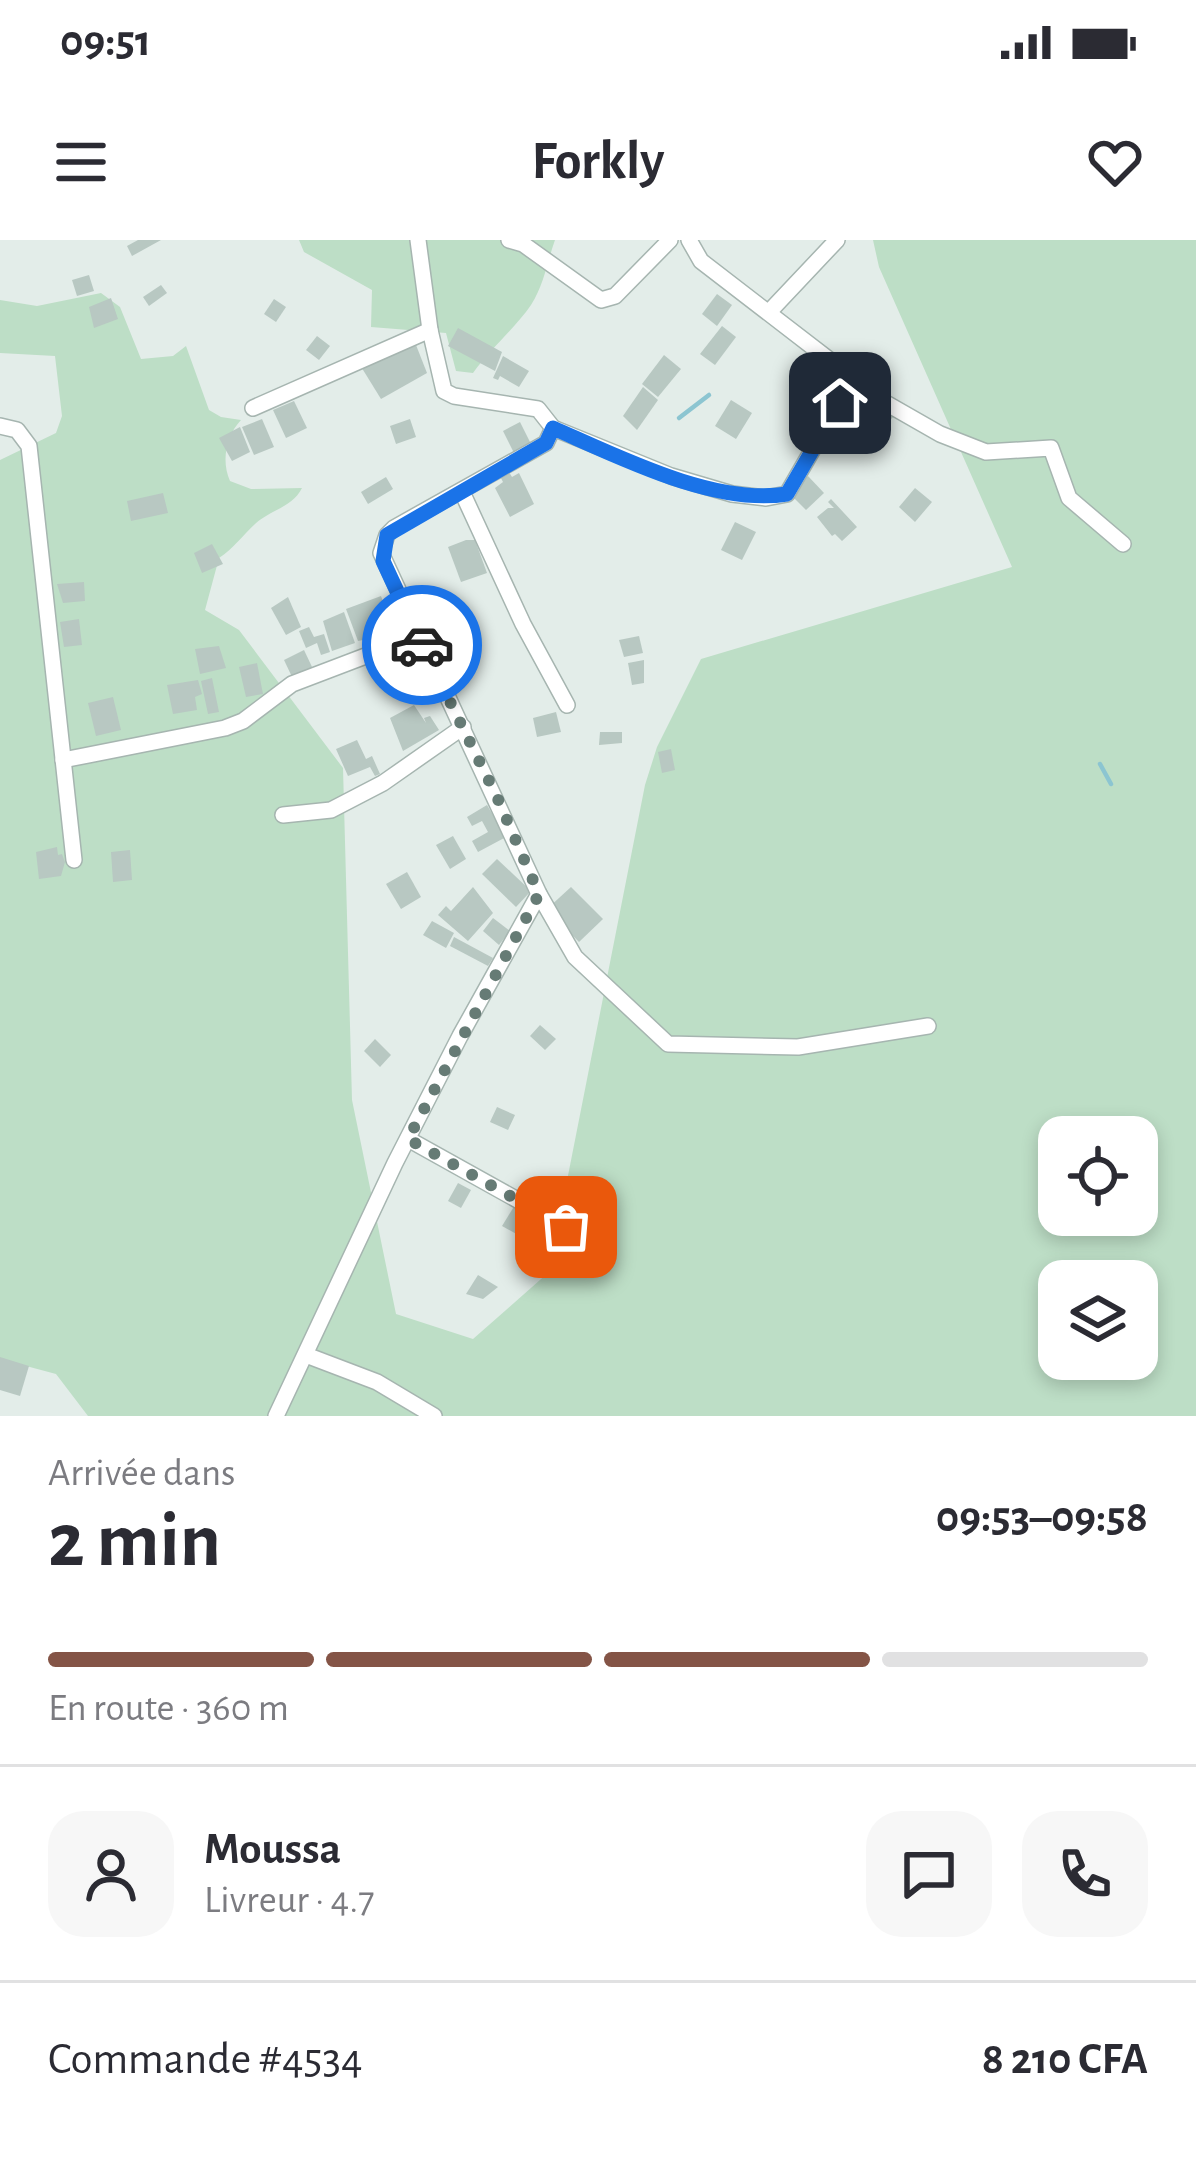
<!DOCTYPE html>
<html lang="fr">
<meta charset="utf-8">
<style>
body{margin:0;font-family:"Alegreya Sans",sans-serif;background:#f7f7f7;color:#2b2b33;height:100vh;display:flex;flex-direction:column;font-size:45px;white-space:nowrap}
*{box-sizing:border-box;margin:0}
p{font-size:39px;color:#7c7c81}
.icon{flex:none;width:66px;height:66px;fill:none;stroke:currentColor;stroke-width:2;stroke-linecap:round;stroke-linejoin:round}
.map{position:relative;height:1176px;overflow:hidden}
.details{display:flex;flex-direction:column;background:#fff;flex:1}
.details>*{flex:none}
.tools{position:absolute;left:1038px;top:876px;display:grid;gap:24px}
.tools a{display:grid;place-items:center;width:120px;height:120px;border-radius:24px;background:#fff;box-shadow:0 6px 18px #0003;font-size:60px}
.pin{position:absolute;display:grid;place-items:center;width:102px;height:102px;color:#fff;margin:-51px;border-radius:24px;box-shadow:0 6px 18px #0006}
.courier{position:absolute;display:grid;place-items:center;width:120px;height:120px;margin:-60px;border:9px solid #1a73e8;border-radius:50%;background:#fff;color:#222;box-shadow:0 3px 15px #0007}
.head em{font-style:normal;font-weight:700}
.head div{display:flex;flex-direction:column-reverse}
.head{display:flex;align-items:center;justify-content:space-between;height:204px;padding:0 48px}
h1{font-size:78px;font-weight:700;line-height:90px}
.bar{display:grid;grid-template-columns:repeat(4,1fr);gap:18px 12px;align-content:center;height:144px;padding:0 48px}
.bar i{height:15px;border-radius:9px;background:#e1e1e2}
.bar .selected{background:#845446}
.bar p{grid-column:span 4}
.line{display:flex;align-items:center;gap:30px;padding:0 48px;border-top:3px solid #e1e1e2}
.line div{flex:1}
.round{display:grid;place-items:center;flex:none;width:126px;height:126px;border-radius:36px;background:#f7f7f7}
.status{display:flex;justify-content:space-between;align-items:center;height:84px;padding:0 60px;background:#fff;direction:ltr}
.status svg{height:33px;fill:currentColor}
header{display:flex;justify-content:space-between;align-items:center;height:156px;padding:0 48px;background:#fff;font-size:54px;font-weight:700}
.map>svg:first-child{display:block}
</style>
<div class="status"><b>09:51</b><svg viewBox="0 0 49 12"><path d="M0 12V9h3v3zM5 12V6h3v6zM10 12V3h3v9zM15 12V0h3v12zM26 1h20v11H26zM47 4h2v5h-2z"/></svg></div>
<header><svg class="icon" aria-label="menu" viewBox="0 0 24 24"><path d="M4 6h16M4 12h16M4 18h16"/></svg>Forkly<svg class="icon" aria-label="heart" viewBox="0 0 24 24"><path d="M12 20l-8-8c-3-5 5-10 8-4 3-6 11-1 8 4z"/></svg></header>
<div class="map">
<svg width="1196" height="1176" viewBox="0 0 1196 1176">
<rect width="100%" height="100%" fill="#e3ede9"/>
<g fill="#bddec6" fill-rule="evenodd">
<path d="M299,0H555C547,22 544,45 531,65C516,87 491,108 473,133L456,131L446,93L371,87L372,50L304,12Z"/>
<path d="M873,0H1196V1176H88L56,1134L0,1119V220L56,193L62,176L55,116L0,113V60L37,66L101,53L120,67L141,119L173,116L186,106L209,170L221,177L241,180C226,196 221,221 230,241L251,249L302,248C293,267 270,270 255,284C242,296 234,308 219,318L205,370L239,390L343,528L352,860L396,1074L473,1099L549,1032L645,545L657,507L701,419L1012,327L879,27ZM1059,897H1137V975H1059ZM1059,1041H1137V1119H1059Z"/>
</g>
<g fill="none" stroke-linecap="round" stroke-linejoin="round">
<g stroke="#8cc5d1" stroke-width="4.5">
<polyline points="679,178 709,155"/>
<polyline points="1100,524 1111,544"/>
</g>
</g>
<g fill="#b8c8c2">
<polygon points="138,0 161,0 132,16 127,6"/>
<polygon points="89,35 94,51 77,56 72,40"/>
<polygon points="161,45 167,53 149,66 143,57"/>
<polygon points="717,54 732,65 717,86 702,74"/>
<polygon points="111,58 118,79 94,88 89,67"/>
<polygon points="274,59 286,67 276,82 264,74"/>
<polygon points="722,86 736,97 715,125 700,114"/>
<polygon points="458,88 502,112 495,131 448,106"/>
<polygon points="317,96 330,106 319,120 306,110"/>
<polygon points="416,105 427,133 381,159 360,125"/>
<polygon points="664,115 681,129 658,157 642,144"/>
<polygon points="503,116 529,131 519,147 500,136 498,140 493,138"/>
<polygon points="643,147 658,160 637,190 623,176"/>
<polygon points="731,160 752,173 736,199 715,186"/>
<polygon points="294,161 307,188 286,198 273,170"/>
<polygon points="875,161 893,177 873,198 867,192 871,187 860,177"/>
<polygon points="262,179 274,207 254,215 242,187"/>
<polygon points="410,179 416,197 396,204 390,186"/>
<polygon points="520,182 532,206 515,215 503,191"/>
<polygon points="240,187 250,212 232,221 219,198"/>
<polygon points="509,232 512,237 519,233 534,264 510,277 495,248 503,242 500,236"/>
<polygon points="808,236 824,253 806,270 790,254"/>
<polygon points="386,237 393,249 368,264 361,252"/>
<polygon points="915,248 932,262 915,282 899,267"/>
<polygon points="163,253 168,273 131,281 127,261"/>
<polygon points="831,259 857,287 842,301 835,294 832,296 817,277 828,268 834,268 828,262"/>
<polygon points="735,282 756,292 742,320 721,310"/>
<polygon points="466,300 475,300 487,333 461,342 448,307"/>
<polygon points="212,304 223,324 202,333 194,313"/>
<polygon points="84,342 85,361 63,363 57,344"/>
<polygon points="381,356 391,385 399,382 396,400 383,396 358,401 346,369"/>
<polygon points="288,357 301,387 286,395 271,368"/>
<polygon points="344,372 355,403 332,411 323,381"/>
<polygon points="79,379 82,405 64,407 60,382"/>
<polygon points="309,387 314,397 324,394 330,412 321,415 317,403 306,408 299,391"/>
<polygon points="639,396 643,413 624,417 619,400"/>
<polygon points="219,406 226,428 200,434 195,409"/>
<polygon points="304,410 313,429 293,439 284,420"/>
<polygon points="644,420 644,443 632,445 628,423"/>
<polygon points="257,423 263,454 246,457 239,427"/>
<polygon points="212,438 219,472 208,474 201,441"/>
<polygon points="198,440 202,454 195,457 197,470 173,474 167,445"/>
<polygon points="113,457 121,490 96,496 88,463"/>
<polygon points="414,465 426,483 424,478 430,476 439,490 403,511 390,478"/>
<polygon points="556,472 561,492 537,497 533,478"/>
<polygon points="600,492 622,492 622,503 599,505"/>
<polygon points="357,500 366,519 372,516 380,534 375,536 370,527 348,536 336,509"/>
<polygon points="671,509 675,530 662,533 658,512"/>
<polygon points="487,565 506,597 478,612 472,601 488,592 482,581 472,586 467,577"/>
<polygon points="453,596 466,619 450,629 436,605"/>
<polygon points="57,607 58,615 62,614 65,622 61,636 39,639 36,612"/>
<polygon points="130,610 132,640 113,642 111,612"/>
<polygon points="497,619 531,651 516,667 482,634"/>
<polygon points="407,632 421,657 401,669 386,644"/>
<polygon points="473,647 493,673 468,701 438,675 446,666 451,671"/>
<polygon points="571,647 603,679 579,702 547,669"/>
<polygon points="493,678 510,691 499,705 483,691"/>
<polygon points="432,681 454,693 446,708 423,695"/>
<polygon points="454,697 493,718 488,726 450,706"/>
<polygon points="540,785 556,799 545,810 530,796"/>
<polygon points="375,799 391,815 380,827 364,811"/>
<polygon points="497,867 515,875 508,890 490,882"/>
<polygon points="458,943 471,950 461,968 448,961"/>
<polygon points="515,965 539,980 527,1000 502,986"/>
<polygon points="478,1035 498,1047 483,1059 466,1054"/>
<polygon points="0,1117 29,1126 20,1156 0,1150"/>
</g>
<g fill="none" stroke-linecap="round" stroke-linejoin="round">
<g stroke="#a6b5b0" stroke-width="18">
<g id="minor">
<polyline points="418,0 430,90 444,151 454,156 538,169 553,188 671,236 732,254 766,258 787,254 854,138"/>
<polyline points="509,0 523,4 601,60 615,56 670,0"/>
<polyline points="689,0 701,21 884,162 940,194 986,212 1051,208 1069,258 1123,304"/>
<polyline points="770,71 837,0"/>
<polyline points="253,168 430,90"/>
<polyline points="0,186 17,190 29,206 74,620"/>
<polyline points="553,188 546,203 394,288 387,295 381,313 539,654 575,717 668,804 798,807 928,786"/>
<polyline points="462,252 523,384 567,465"/>
<polyline points="63,520 225,488 243,481 292,444 418,396"/>
<polyline points="283,575 331,570 383,543 463,487"/>
<polyline points="408,899 566,987"/>
<polyline points="306,1115 377,1142 434,1176"/>
<polyline points="276,1176 395,923 460,796 539,654"/>
</g>
</g>
<use href="#minor" stroke="#fff" stroke-width="15"/>
</g>
<g fill="none" stroke-linecap="round" stroke-linejoin="round">
<polyline stroke="#667b75" stroke-width="12" stroke-dasharray="0 21.6" points="422,405 497,557 539,654 408,899 566,987"/>
<path stroke="#1a73e8" stroke-width="15" d="M422,405L383,321L387,295L546,203L553,188C619,217 715,266 787,254L840,163"/>
</g>
</svg>
<div class="tools">
<a><svg class="icon" aria-label="locate" viewBox="0 0 24 24"><circle cx="12" cy="12" r="6"/><path d="M12 2v4M12 18v4M2 12h4M18 12h4"/></svg></a>
<a><svg class="icon" aria-label="layers" viewBox="0 0 24 24"><path d="M12 4l9 5-9 5-9-5zM3 14l9 5 9-5"/></svg></a>
</div>
<div class="pin" style="left:566px;top:987px;background:#ea580c"><svg class="icon" aria-label="bag" viewBox="0 0 24 24"><path d="M5 8h14l-1 12H6zM9 8a3 3 0 0 1 6 0"/></svg></div>
<div class="pin" style="left:840px;top:163px;background:#1f2937"><svg class="icon" aria-label="home" viewBox="0 0 24 24"><path d="M3 11l9-7 9 7M6 9v11h12V9"/></svg></div>
<div class="courier" style="left:422px;top:405px"><svg class="icon" aria-label="car" viewBox="0 0 24 24"><path d="M5 17H2v-5l4-1 3-4h7l3 4 3 1v5h-3M9 17h6M6 11h13"/><circle cx="7" cy="17" r="2"/><circle cx="17" cy="17" r="2"/></svg></div>
</div>
<section class="details">
<div class="head"><div><h1>2 min</h1><p>Arrivée dans</p></div><em>09:53–09:58</em></div>
<div class="bar"><i class="selected"></i><i class="selected"></i><i class="selected"></i><i></i><p>En route · 360 m</p></div>
<div class="line" style="height:216px"><a class="round"><svg class="icon" aria-label="person" viewBox="0 0 24 24"><circle cx="12" cy="8" r="4"/><path d="M4 21q1-7 8-7t8 7"/></svg></a><div><b>Moussa</b><p>Livreur · 4.7</p></div><a class="round"><svg class="icon" aria-label="chat" viewBox="0 0 24 24"><path d="M4 5h16v11H9l-5 4z"/></svg></a><a class="round"><svg class="icon" aria-label="phone" viewBox="0 0 24 24"><path d="M5 4h4l2 5-3 2q2 4 5 5l2-3 5 2v4C11 20 4 13 5 4z"/></svg></a></div>
<div class="line" style="height:156px"><div>Commande #4534</div><b>8 210 CFA</b></div>
</section>
